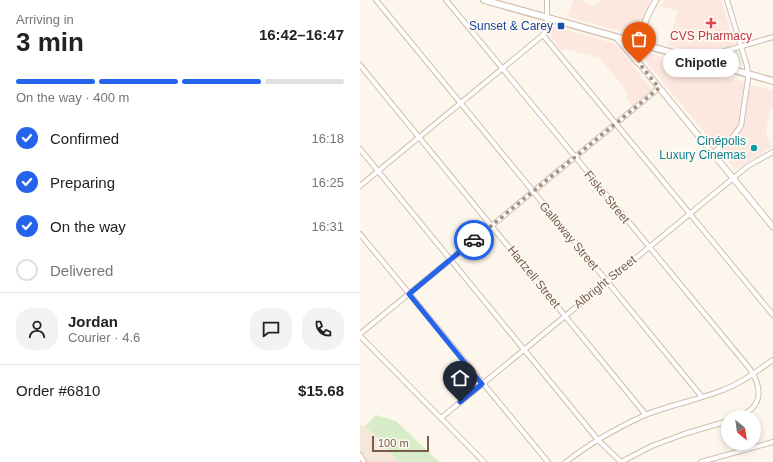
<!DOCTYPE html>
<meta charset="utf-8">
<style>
body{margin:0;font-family:Arial,sans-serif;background:#f2f2f2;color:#222;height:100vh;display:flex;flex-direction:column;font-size:15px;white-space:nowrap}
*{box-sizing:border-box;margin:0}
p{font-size:13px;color:#767676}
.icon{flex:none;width:22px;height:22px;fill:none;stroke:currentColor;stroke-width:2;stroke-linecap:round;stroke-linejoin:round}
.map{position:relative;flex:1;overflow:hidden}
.side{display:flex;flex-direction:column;background:#fff;width:360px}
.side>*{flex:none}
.needle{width:26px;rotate:151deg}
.controls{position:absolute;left:361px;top:410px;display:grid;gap:8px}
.controls a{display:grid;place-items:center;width:40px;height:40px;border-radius:50%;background:#fff;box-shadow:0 2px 6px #0003;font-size:20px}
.scale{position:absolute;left:12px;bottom:10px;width:57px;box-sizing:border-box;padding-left:4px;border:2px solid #7a5c4d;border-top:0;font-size:11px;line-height:14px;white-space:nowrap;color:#7a5c4d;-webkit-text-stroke:3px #fffaf3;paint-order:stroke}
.pin{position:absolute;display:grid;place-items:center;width:34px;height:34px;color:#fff;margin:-41px -17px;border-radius:50% 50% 50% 0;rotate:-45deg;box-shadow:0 0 4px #0007}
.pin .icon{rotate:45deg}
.courier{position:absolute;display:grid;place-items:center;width:40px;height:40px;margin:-20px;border:3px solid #2563eb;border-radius:50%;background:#fff;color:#222;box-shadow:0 1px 5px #0007}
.bubble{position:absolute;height:28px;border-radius:14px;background:#fff;box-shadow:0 2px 6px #0003;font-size:13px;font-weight:600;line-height:28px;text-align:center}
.summary em{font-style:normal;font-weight:600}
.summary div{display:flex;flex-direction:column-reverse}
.summary{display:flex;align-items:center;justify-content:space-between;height:68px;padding:0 16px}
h1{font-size:26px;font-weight:600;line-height:30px}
.bar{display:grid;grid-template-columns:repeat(4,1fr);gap:6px 4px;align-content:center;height:48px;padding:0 16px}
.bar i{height:5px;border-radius:3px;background:#e0e0e0}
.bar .current{background:#2563eb}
.bar p{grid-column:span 4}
.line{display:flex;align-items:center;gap:10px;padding:0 16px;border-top:1px solid #e0e0e0}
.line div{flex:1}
.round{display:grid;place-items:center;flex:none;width:42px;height:42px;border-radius:16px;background:#f2f2f2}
ol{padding:0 16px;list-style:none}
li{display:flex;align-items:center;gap:12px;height:44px}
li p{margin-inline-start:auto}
li .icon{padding:4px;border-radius:50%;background:#2563eb;color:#fff;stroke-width:4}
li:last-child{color:#767676}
li i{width:22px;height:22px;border:2px solid #e0e0e0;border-radius:50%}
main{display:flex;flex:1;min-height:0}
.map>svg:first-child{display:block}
</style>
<main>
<section class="side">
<div class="summary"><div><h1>3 min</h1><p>Arriving in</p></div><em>16:42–16:47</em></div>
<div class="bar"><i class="current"></i><i class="current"></i><i class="current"></i><i></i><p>On the way · 400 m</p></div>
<ol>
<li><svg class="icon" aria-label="check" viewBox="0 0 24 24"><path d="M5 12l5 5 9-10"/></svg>Confirmed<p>16:18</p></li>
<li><svg class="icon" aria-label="check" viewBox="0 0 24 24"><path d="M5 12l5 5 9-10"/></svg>Preparing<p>16:25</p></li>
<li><svg class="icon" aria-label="check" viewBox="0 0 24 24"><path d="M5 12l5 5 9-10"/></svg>On the way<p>16:31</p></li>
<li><i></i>Delivered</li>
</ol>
<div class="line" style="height:72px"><a class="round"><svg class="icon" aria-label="person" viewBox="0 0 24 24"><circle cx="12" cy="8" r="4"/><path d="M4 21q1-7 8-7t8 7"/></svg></a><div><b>Jordan</b><p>Courier · 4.6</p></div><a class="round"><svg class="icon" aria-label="chat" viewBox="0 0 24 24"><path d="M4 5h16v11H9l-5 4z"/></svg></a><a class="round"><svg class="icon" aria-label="phone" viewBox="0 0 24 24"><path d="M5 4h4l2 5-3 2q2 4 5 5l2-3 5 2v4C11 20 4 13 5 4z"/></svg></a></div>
<div class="line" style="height:52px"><div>Order #6810</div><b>$15.68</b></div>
</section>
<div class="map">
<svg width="413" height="462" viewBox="0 0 413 462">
<rect width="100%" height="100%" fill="#fdf6ec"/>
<polygon fill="#f5e8da" points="0,424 5,426 25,447 30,448 38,462 0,462"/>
<g fill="#fde8e0">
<polygon points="213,0 220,0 230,4 233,7 241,0 291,0 277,31 272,34 208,17"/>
<polygon points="305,0 361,0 375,44 342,55 308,45 318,11 300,6"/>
<polygon points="192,26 256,44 292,89 272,106 265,97 269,94 240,58 205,49 202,51 190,36"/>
<polygon points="285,52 413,91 413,109 410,108 406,132 411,147 377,169 374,168 296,74 282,56"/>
</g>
<g fill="#d8ecc9">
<polygon points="377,50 381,61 379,64 361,60 360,55"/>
<path d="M16,415L36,421L79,462H38C29,448 17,438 5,426Z"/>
</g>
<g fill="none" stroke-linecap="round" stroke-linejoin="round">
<g stroke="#d1beb0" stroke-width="6">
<g id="minor">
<polyline points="16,0 342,397"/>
<path d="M86,0L390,369C403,389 403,407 378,417"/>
<polyline points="183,35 413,315"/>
<polyline points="341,61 348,56 413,37"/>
<polyline points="0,65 286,415"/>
<polyline points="0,149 238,440 261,462"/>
<polyline points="353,153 371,139 381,126 388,79 387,66 367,0"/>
<polyline points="0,186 183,35 187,24 187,0"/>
<polyline points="0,234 188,462"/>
<polyline points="0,334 299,88"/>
<polyline points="0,336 124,462"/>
<polyline points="81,418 388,166 413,152"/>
<polyline points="0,455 4,462"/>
<path d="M206,462C230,443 257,428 285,415C310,405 338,400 363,390C382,383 397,371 413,360"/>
<polyline points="261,462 292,446 324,434 368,421"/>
<polyline points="341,462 413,442"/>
</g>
</g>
<g stroke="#d1beb0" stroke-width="7">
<g id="tertiary">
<path d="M296,0C288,13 272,49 279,63L413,227"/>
<polyline points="256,37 277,62"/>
</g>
</g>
<g stroke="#d6c0b0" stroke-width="8">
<polyline id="secondary" points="124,0 413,81"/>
</g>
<use href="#minor" stroke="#fff" stroke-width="4"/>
<use href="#tertiary" stroke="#fff" stroke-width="5"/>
<use href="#secondary" stroke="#fff" stroke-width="5.5"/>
</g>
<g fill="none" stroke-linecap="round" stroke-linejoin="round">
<polyline stroke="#a89285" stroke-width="4" stroke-dasharray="0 7.2" points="114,240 299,88 279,63"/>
<polyline stroke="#2563eb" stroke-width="5" points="100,402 122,384 49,294 114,240"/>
</g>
<path fill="#e0444e" stroke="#fffaf3" stroke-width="1.5" d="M349 17h4v4h4v4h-4v4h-4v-4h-4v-4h4z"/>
<rect fill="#1a4fb4" stroke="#fffaf3" stroke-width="1.5" x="197" y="22" width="8" height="8" rx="2"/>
<circle fill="#0f9aa8" stroke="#fffaf3" stroke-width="1.5" cx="394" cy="148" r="4"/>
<g text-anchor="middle" stroke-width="3.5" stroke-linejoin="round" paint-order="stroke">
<g font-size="12" fill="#164399" stroke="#fffaf3" text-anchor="end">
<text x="193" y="30">Sunset &amp; Carey</text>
</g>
<g font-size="12" fill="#be3a42" stroke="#fffaf3">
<text x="351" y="40">CVS Pharmacy</text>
</g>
<g font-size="12" fill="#0d838f" stroke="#fffaf3" text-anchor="end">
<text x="386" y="145">Cinépolis<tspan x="386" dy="14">Luxury Cinemas</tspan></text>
</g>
<g font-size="12" fill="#7a5c4d" stroke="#fffaf3">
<text transform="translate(247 197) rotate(51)" y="4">Fiske Street</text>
<text transform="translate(209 236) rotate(50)" y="4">Galloway Street</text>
<text transform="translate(174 277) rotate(51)" y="4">Hartzell Street</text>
<text transform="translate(245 282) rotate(-39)" y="4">Albright Street</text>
</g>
</g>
</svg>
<div class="controls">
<a><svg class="needle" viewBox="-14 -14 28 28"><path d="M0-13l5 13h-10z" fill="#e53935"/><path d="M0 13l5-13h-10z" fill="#767676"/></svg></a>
</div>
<div class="scale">100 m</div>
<div class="pin" style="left:279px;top:63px;background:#ea580c"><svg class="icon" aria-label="bag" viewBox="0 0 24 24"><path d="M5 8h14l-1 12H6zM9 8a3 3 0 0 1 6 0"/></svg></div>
<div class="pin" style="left:100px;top:402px;background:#1f2937"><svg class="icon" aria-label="home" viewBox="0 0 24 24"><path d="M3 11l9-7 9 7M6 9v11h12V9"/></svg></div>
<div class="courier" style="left:114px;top:240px"><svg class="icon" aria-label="car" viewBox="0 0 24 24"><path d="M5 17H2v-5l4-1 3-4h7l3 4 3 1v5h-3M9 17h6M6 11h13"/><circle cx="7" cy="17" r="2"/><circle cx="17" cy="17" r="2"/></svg></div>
<div class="bubble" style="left:303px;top:49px;width:76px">Chipotle</div>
</div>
</main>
